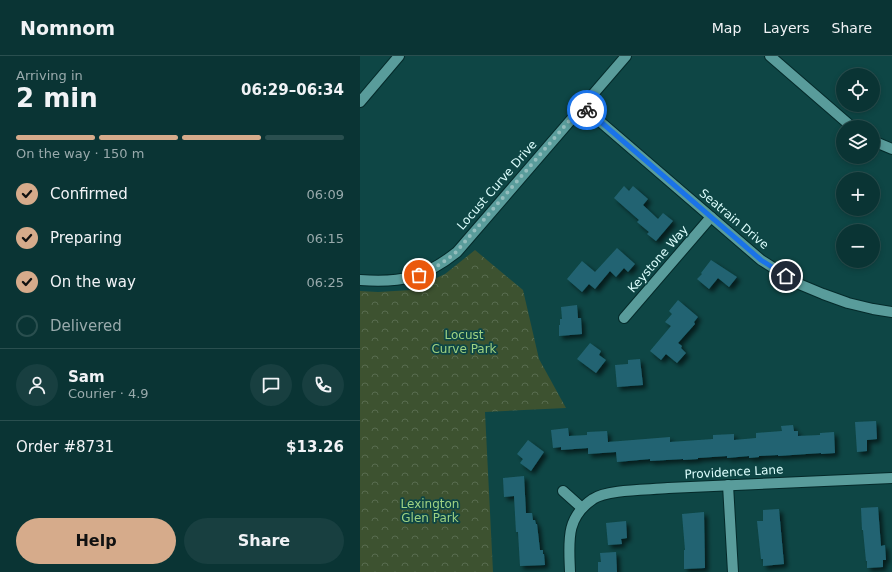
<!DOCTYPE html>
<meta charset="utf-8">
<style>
body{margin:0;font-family:"DejaVu Sans",sans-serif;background:#183f40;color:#f1f3f6;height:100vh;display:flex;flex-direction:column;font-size:15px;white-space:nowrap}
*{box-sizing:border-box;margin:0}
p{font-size:13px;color:#99aaac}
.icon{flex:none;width:22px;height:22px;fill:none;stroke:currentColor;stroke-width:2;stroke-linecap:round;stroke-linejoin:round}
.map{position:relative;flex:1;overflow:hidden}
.details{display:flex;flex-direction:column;background:#0a3434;width:360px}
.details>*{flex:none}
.tools{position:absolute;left:476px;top:12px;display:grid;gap:8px}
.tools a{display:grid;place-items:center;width:44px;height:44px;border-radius:50%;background:#0a3434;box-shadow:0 2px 6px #0003,0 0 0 1px #2a4f4f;font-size:20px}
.pin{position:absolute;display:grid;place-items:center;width:34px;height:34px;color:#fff;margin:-17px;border:2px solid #fff;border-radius:50%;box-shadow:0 1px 4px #0007}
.courier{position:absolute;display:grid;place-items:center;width:40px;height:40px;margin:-20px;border:3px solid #1a73e8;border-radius:50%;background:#fff;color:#222;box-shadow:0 1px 5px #0007}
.summary em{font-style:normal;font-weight:700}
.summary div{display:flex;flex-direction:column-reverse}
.summary{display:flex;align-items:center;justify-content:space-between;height:68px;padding:0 16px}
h1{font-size:26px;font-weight:700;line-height:30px}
.bar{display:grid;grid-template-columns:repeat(4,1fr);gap:6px 4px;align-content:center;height:48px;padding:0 16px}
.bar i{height:5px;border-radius:3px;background:#2a4f4f}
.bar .on{background:#d6ab8b}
.bar p{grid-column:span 4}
.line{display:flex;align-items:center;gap:10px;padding:0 16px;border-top:1px solid #2a4f4f}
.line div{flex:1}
.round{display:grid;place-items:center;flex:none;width:42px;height:42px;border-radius:21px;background:#183f40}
ol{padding:0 16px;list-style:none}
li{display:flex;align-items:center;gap:12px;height:44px}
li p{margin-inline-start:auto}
li .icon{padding:4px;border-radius:50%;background:#d6ab8b;color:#111;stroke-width:4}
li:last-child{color:#99aaac}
li i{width:22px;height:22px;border:2px solid #2a4f4f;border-radius:50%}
.button{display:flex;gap:8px;margin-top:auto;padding:8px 16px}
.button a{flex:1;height:46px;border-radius:24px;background:#d6ab8b;color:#111;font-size:16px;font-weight:700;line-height:46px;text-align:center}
.button a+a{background:#183f40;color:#f1f3f6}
header{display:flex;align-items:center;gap:24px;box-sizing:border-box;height:56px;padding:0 20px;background:#0a3434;border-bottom:1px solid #2a4f4f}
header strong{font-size:19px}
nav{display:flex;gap:22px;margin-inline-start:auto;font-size:14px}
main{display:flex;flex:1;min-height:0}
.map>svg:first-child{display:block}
</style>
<header>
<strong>Nomnom</strong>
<nav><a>Map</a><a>Layers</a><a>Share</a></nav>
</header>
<main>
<section class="details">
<div class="summary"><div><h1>2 min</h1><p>Arriving in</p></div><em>06:29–06:34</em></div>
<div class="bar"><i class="on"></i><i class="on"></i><i class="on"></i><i></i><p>On the way · 150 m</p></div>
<ol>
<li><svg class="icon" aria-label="check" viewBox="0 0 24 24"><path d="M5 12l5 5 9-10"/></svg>Confirmed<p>06:09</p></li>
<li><svg class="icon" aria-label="check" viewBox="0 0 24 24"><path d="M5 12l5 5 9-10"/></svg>Preparing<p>06:15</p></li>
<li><svg class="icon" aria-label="check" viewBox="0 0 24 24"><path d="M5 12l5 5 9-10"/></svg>On the way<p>06:25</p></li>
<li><i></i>Delivered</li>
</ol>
<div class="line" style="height:72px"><a class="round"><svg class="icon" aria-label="person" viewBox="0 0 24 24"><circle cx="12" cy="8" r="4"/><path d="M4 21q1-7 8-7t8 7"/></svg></a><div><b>Sam</b><p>Courier · 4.9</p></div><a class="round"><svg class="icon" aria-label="chat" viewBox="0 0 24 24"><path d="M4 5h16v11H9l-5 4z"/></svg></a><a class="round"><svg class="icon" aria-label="phone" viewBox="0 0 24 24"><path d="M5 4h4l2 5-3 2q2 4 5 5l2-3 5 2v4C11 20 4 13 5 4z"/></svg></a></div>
<div class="line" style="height:52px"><div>Order #8731</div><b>$13.26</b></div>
<div class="button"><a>Help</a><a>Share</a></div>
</section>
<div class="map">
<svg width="532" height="516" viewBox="0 0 532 516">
<defs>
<pattern id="park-crowns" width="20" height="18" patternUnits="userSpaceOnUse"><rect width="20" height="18" fill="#3d5230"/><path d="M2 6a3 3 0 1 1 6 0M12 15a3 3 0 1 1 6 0" fill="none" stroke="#586c4f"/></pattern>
<filter id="shadow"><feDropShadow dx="3.5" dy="3.5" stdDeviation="2" flood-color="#0009"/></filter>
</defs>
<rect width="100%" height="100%" fill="#0e4645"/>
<polygon fill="url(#park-crowns)" points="115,194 163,234 179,303 206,352 125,356 133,516 0,516 0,235 18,236 51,234 85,218"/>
<g fill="#226472" filter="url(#shadow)">
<polygon points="264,130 269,135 273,130 288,143 283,149 298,163 303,157 313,165 296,185 287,178 289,176 277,166 279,164 254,142"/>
<polygon points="257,192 275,208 268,216 264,212 256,221 250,215 235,233 229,228 222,236 207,223 222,205 235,216"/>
<polygon points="351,204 377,221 369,231 358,222 349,233 337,223 342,218 341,217"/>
<polygon points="318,244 338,261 334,266 335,268 318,287 322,290 321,292 326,297 317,307 306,298 301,304 290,295 311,270 305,266 312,258 309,255"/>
<polygon points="217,249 218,262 221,262 222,278 199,280 199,269 200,269 200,263 202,263 201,251"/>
<polygon points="230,287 241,295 239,299 246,304 236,317 217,303"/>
<polygon points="280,303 283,329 257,331 255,309 268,308 268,304"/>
<polygon points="516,365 517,383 507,384 507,395 497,396 495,366"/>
<polygon points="433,369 434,375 438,375 438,380 460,379 460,377 474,376 475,397 461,398 461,397 418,400 418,399 399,400 399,401 389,402 389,400 367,402 367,400 338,402 338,403 323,404 323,403 290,405 290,403 257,406 256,396 228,398 228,392 201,394 201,391 193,392 191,374 208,372 209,380 227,379 227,376 247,375 248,386 310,381 310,386 353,383 353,379 374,378 374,384 396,382 396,377 422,375 421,370"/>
<polygon points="168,384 184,396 171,415 160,407 163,403 157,398"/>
<polygon points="164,420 166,457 172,457 173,464 175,464 176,468 177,468 180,494 183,494 183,498 184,498 185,509 160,510 158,476 156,476 154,440 144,441 143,422"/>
<polygon points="518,451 521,490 525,489 526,504 523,504 523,511 507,512 507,505 506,505 503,474 502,474 501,452"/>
<polygon points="419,453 424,508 403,510 403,503 401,503 397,465 403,465 403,454"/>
<polygon points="344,456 345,512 324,513 324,494 325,494 322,458"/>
<polygon points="266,465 267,482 261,483 262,488 248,489 246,467"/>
<polygon points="256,496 257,516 238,516 238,506 241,506 240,497"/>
</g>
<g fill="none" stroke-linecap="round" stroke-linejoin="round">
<g stroke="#042a2a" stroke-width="12">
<g id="minor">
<polyline points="410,0 492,71"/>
<polyline points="0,46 39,0"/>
<polyline points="222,50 401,204 439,228 463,238 488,247 513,253 532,256"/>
<polyline points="513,85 532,93"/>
<path d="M0,224C42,227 64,222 97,196L266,0"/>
<polyline points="264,262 351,161"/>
<polyline points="368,429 373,516"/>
<polyline points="203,435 222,452"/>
<path d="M210,516C209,486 205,462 233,443C247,433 290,434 308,432C382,428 457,426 532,422"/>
</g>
</g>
<use href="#minor" stroke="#599c9b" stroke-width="10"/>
</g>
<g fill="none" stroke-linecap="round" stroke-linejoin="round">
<path stroke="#93bdbc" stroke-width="4" stroke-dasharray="0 7.2" d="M59,219C73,213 85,206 96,196L222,50L227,54"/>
<polyline stroke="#1a73e8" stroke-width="5" points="227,54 401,204 426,220"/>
</g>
<g text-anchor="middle" stroke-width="3.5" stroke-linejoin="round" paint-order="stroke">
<g font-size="12" fill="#dbfdfc" stroke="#0e4645">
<text transform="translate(137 129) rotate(-49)" y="4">Locust Curve Drive</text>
<text transform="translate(374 163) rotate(40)" y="4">Seatrain Drive</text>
<text transform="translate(298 203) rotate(-49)" y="4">Keystone Way</text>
<text transform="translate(374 416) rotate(-3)" y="4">Providence Lane</text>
</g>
<g font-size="12" fill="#9fd182" stroke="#0e4645">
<text x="104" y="283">Locust<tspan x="104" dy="14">Curve Park</tspan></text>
<text x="70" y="452">Lexington<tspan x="70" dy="14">Glen Park</tspan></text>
</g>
</g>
</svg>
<div class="tools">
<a><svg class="icon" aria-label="locate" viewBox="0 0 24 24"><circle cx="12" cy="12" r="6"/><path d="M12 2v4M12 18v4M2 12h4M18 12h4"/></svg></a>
<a><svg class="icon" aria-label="layers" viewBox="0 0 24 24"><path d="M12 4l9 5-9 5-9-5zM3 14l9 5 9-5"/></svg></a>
<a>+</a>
<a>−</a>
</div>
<div class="pin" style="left:59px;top:219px;background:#ea580c"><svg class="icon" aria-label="bag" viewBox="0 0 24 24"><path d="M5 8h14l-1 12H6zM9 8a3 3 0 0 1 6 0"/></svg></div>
<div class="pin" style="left:426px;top:220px;background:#1f2937"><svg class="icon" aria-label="home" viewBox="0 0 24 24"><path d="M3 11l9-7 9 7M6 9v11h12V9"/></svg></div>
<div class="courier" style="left:227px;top:54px"><svg class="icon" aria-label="bike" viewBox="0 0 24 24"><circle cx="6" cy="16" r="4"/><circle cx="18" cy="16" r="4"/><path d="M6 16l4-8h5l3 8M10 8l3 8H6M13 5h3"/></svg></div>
</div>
</main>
